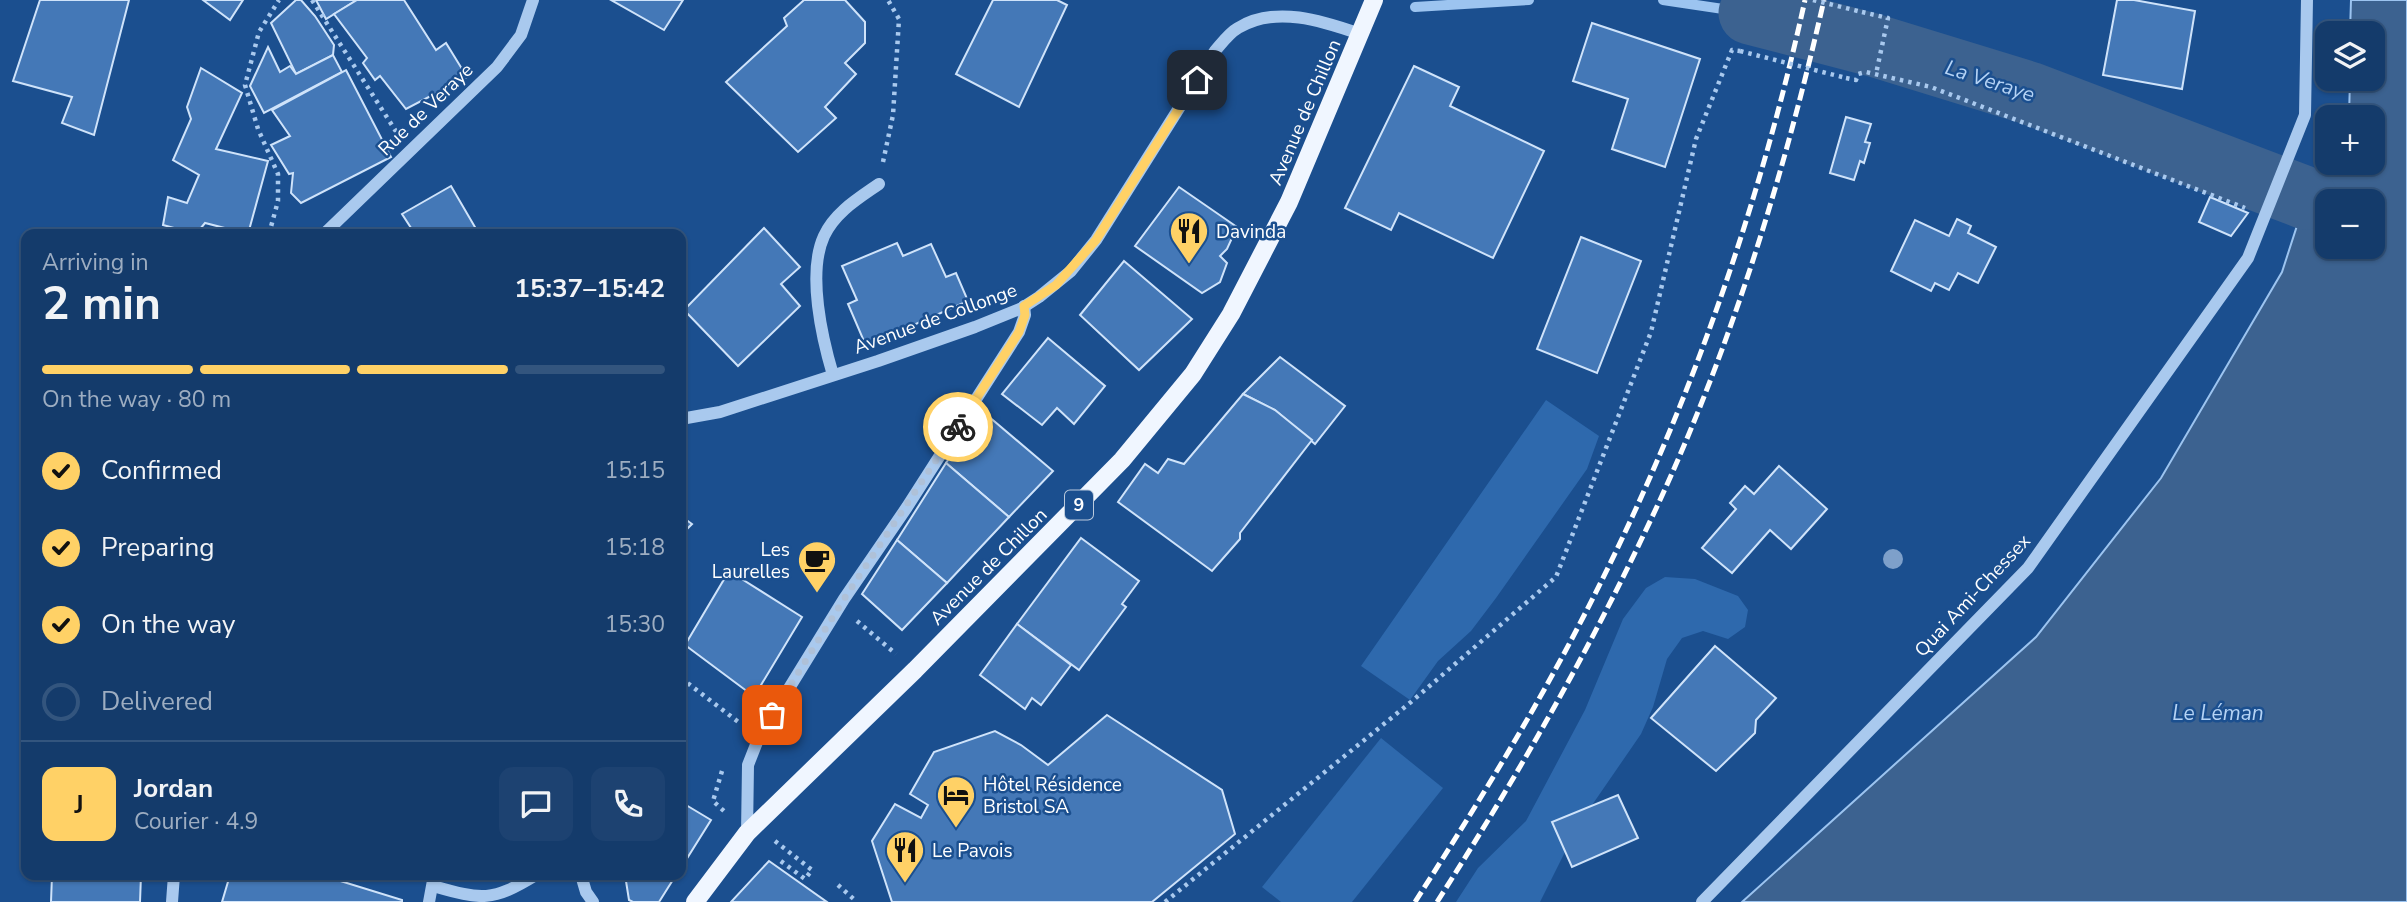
<!DOCTYPE html>
<meta charset="utf-8">
<style>
body{margin:0;font-family:"Nunito Sans",sans-serif;background:#1d4271;color:#f1f3f6;height:100vh;display:flex;flex-direction:column;font-size:26px;white-space:nowrap}
*{box-sizing:border-box;margin:0}
p{font-size:23px;color:#9dadc1}
.icon{flex:none;width:38px;height:38px;fill:none;stroke:currentColor;stroke-width:2;stroke-linecap:round;stroke-linejoin:round}
.map{position:relative;flex:1;overflow:hidden}
.side{position:absolute;left:21px;top:229px;width:665px;height:651px;display:flex;flex-direction:column;background:#143b6b;border-radius:14px;box-shadow:0 2px 5px #0004,0 0 0 2px #33557e}
.side>*{flex:none}
.tools{position:absolute;left:2315px;top:21px;display:grid;gap:14px}
.tools a{display:grid;place-items:center;width:70px;height:70px;border-radius:14px;background:#143b6b;box-shadow:0 2px 5px #0004,0 0 0 2px #33557e;font-size:35px}
.pin{position:absolute;display:grid;place-items:center;width:60px;height:60px;color:#fff;margin:-30px;border-radius:14px;box-shadow:0 4px 10px #0006}
.courier{position:absolute;display:grid;place-items:center;width:70px;height:70px;margin:-35px;border:5px solid #ffd166;border-radius:50%;background:#fff;color:#222;box-shadow:0 2px 9px #0007}
.summary em{font-style:normal;font-weight:700}
.summary div{display:flex;flex-direction:column-reverse}
.summary{display:flex;align-items:center;justify-content:space-between;height:119px;padding:0 21px}
h1{font-size:46px;font-weight:700;line-height:52px}
.bar{display:grid;grid-template-columns:repeat(4,1fr);gap:10px 7px;align-content:center;height:84px;padding:0 21px}
.bar i{height:9px;border-radius:5px;background:#33557e}
.bar .active{background:#ffd166}
.bar p{grid-column:span 4}
.line{display:flex;align-items:center;gap:18px;padding:0 21px;border-top:2px solid #33557e}
.line div{flex:1}
.round{display:grid;place-items:center;flex:none;width:74px;height:74px;border-radius:14px;background:#1d4271}
ol{padding:0 21px;list-style:none}
li{display:flex;align-items:center;gap:21px;height:77px}
li p{margin-inline-start:auto}
li .icon{padding:7px;border-radius:50%;background:#ffd166;color:#111;stroke-width:4}
li:last-child{color:#9dadc1}
li i{width:38px;height:38px;border:4px solid #33557e;border-radius:50%}
.map>svg:first-child{display:block}
</style>
<div class="map">
<svg width="2407" height="902" viewBox="0 0 2407 902">
<rect width="100%" height="100%" fill="#1b4f8f"/>
<g fill="#2e69ad">
<polygon points="1546,400 1599,436 1587,469 1496,598 1471,631 1438,661 1410,700 1361,666"/>
<polygon points="1665,577 1695,579 1738,596 1748,610 1745,627 1728,639 1703,631 1682,638 1667,659 1653,707 1641,734 1579,824 1540,902 1456,902 1478,868 1526,821 1585,710 1623,619 1646,588"/>
<polygon points="1381,738 1443,788 1352,902 1281,902 1262,887"/>
</g>
<path fill="#3c6290" stroke="#9cc4f0" stroke-width="2" fill-rule="evenodd" d="M2351,0H2407V902H1742L2036,637L2161,478L2282,272L2306,198L2328,163H2373V117H2349L2350,79H2373V33H2350ZM2328,201H2373V247H2328Z"/>
<g fill="none" stroke-linecap="round" stroke-linejoin="round">
<g stroke="#9cc4f0" stroke-width="10">
<polyline points="1663,0 1750,13"/>
<polyline points="1415,7 1529,0"/>
</g>
<polyline stroke="#3c6290" stroke-width="63" points="1750,13 1873,45 2029,93 2306,198"/>
</g>
<g fill="#4478b7" stroke="#cfe3fa" stroke-width="2">
<polygon points="40,0 129,0 94,135 62,123 72,97 13,81"/>
<polygon points="203,0 243,0 230,20"/>
<polygon points="296,0 301,0 315,16 334,45 333,55 296,74 271,23"/>
<polygon points="316,0 357,0 326,19"/>
<polygon points="357,0 404,0 436,50 446,43 467,77 406,109 380,76 375,80 363,63 367,58 334,14"/>
<polygon points="611,0 683,0 664,30"/>
<polygon points="804,0 845,0 865,22 865,43 845,63 856,74 825,107 836,118 798,152 726,82 787,26 784,18"/>
<polygon points="993,0 1057,0 1067,5 1019,107 956,74"/>
<polygon points="2117,0 2134,0 2195,11 2182,89 2103,75"/>
<polygon points="1592,23 1700,59 1665,167 1612,149 1628,99 1573,81"/>
<polygon points="268,47 280,72 290,66 296,74 333,55 342,72 264,113 250,86"/>
<polygon points="1414,66 1459,87 1450,106 1544,151 1493,258 1399,213 1391,230 1345,208"/>
<polygon points="201,68 242,93 216,149 268,161 248,234 205,223 196,234 163,225 168,197 187,203 199,175 173,160 191,119 187,107"/>
<polygon points="346,70 391,157 301,203 291,193 293,173 289,174 271,145 290,136 272,110"/>
<polygon points="1846,117 1871,124 1865,142 1870,143 1864,163 1860,161 1854,180 1830,173"/>
<polygon points="451,186 479,234 415,234 402,214"/>
<polygon points="1179,187 1237,227 1227,249 1220,256 1227,263 1220,282 1202,293 1135,246"/>
<polygon points="2210,197 2248,213 2231,236 2199,222"/>
<polygon points="1957,219 1971,226 1968,233 1996,247 1978,283 1958,273 1949,290 1935,283 1931,291 1891,271 1915,220 1949,236"/>
<polygon points="764,228 800,267 781,284 800,306 738,366 684,310"/>
<polygon points="1581,237 1641,261 1597,373 1537,349"/>
<polygon points="897,243 903,256 931,244 946,277 956,273 968,301 866,346 848,304 857,300 842,266"/>
<polygon points="1124,261 1192,319 1139,370 1080,315"/>
<polygon points="1048,338 1105,386 1074,424 1057,408 1042,425 1002,394"/>
<polygon points="1280,357 1345,406 1315,444 1275,410 1243,394"/>
<polygon points="1243,394 1275,410 1312,440 1240,533 1240,539 1212,571 1118,502 1145,464 1158,473 1168,459 1184,464"/>
<polygon points="981,410 1053,471 1009,517 946,463"/>
<polygon points="946,463 1009,517 947,583 897,540"/>
<polygon points="1779,466 1827,509 1791,549 1770,530 1732,573 1702,548 1736,509 1730,503 1745,486 1754,494"/>
<polygon points="681,516 692,524 681,535"/>
<polygon points="1081,538 1139,581 1122,604 1126,607 1079,670 1017,624"/>
<polygon points="897,540 947,583 902,630 862,594"/>
<polygon points="729,571 802,617 758,690 748,692 685,645"/>
<polygon points="1017,624 1071,665 1041,705 1032,698 1025,709 980,675"/>
<polygon points="1715,646 1776,698 1756,720 1755,733 1716,771 1651,718"/>
<polygon points="1107,715 1222,790 1235,834 1152,902 892,902 872,841 895,804 921,818 928,805 910,794 934,752 995,731 1021,745 1048,765"/>
<polygon points="1618,795 1638,838 1572,867 1552,822"/>
<polygon points="681,802 711,820 681,868"/>
<polygon points="769,861 827,902 731,902"/>
<polygon points="52,875 141,875 140,902 51,902"/>
<polygon points="230,875 321,875 402,900 402,902 222,902"/>
<polygon points="625,875 676,875 659,902 633,902 629,900"/>
</g>
<g fill="none" stroke-linecap="round" stroke-linejoin="round">
<g stroke="#a9c9ee" stroke-width="4.5" stroke-dasharray="3.5 5" stroke-linecap="butt">
<polyline points="312,0 397,133"/>
<polyline points="1862,12 1888,18 1876,74"/>
<polyline points="1846,78 1856,80 1858,74 1866,72 1931,87 2245,208"/>
<polyline points="883,162 893,115 899,19 888,0"/>
<polyline points="269,234 278,201 278,174 258,129 245,85 259,32 279,0"/>
<polyline points="857,621 896,654"/>
<polyline points="681,678 741,724"/>
<polyline points="722,771 713,801 725,812"/>
<polyline points="775,841 812,870 805,879 778,859"/>
<polyline points="838,885 857,902"/>
<polyline points="1165,902 1411,702 1556,577 1651,332 1696,139 1732,50 1740,51"/>
</g>
<g stroke="#a9c9ee" stroke-width="12">
<polyline points="324,234 497,67 521,35 533,0"/>
<path d="M833,375C822,338 807,273 824,236C835,212 859,198 879,184"/>
<path d="M681,419L720,412L878,361L975,327L1022,308L1039,297L1071,271L1096,240L1215,51C1222,43 1229,33 1238,28C1275,5 1323,21 1360,34"/>
<polyline points="747,833 748,765 759,737 844,599 907,507 1019,332 1025,315 1024,306"/>
<polyline points="581,875 586,892 593,902"/>
<path d="M433,886C482,900 492,902 536,875"/>
<polyline points="172,902 174,875"/>
<polyline points="429,902 434,875"/>
<polyline points="1702,902 2028,568 2248,258 2305,115 2307,0"/>
</g>
<polyline stroke="#f0f6ff" stroke-width="18" points="695,902 747,833 915,670 1122,460 1193,374 1231,314 1289,202 1374,0"/>
<g stroke="#fff" stroke-width="5" stroke-dasharray="12 5" stroke-linecap="butt">
<path d="M1415,902C1472,813 1528,723 1577,629C1681,431 1757,218 1805,0"/>
<path d="M1437,902C1513,783 1583,662 1644,534C1726,364 1782,184 1824,0"/>
</g>
<g stroke="#a9c9ee" stroke-width="4.5" stroke-dasharray="3.5 5" stroke-linecap="butt">
<polyline points="1813,0 1862,12"/>
<polyline points="1740,51 1846,78"/>
</g>
</g>
<circle fill="#7ea0ca" cx="1893" cy="559" r="10"/>
<g fill="none" stroke-linecap="round" stroke-linejoin="round">
<polyline stroke="#afc1d8" stroke-width="7" stroke-dasharray="0 12.6" points="772,715 844,599 958,427"/>
<polyline stroke="#ffd166" stroke-width="9" points="958,427 1019,332 1025,315 1024,306 1056,285 1096,240 1197,80"/>
</g>
<defs>
<g id="restaurant-pin" transform="scale(2.0125)"><path d="M0 17L-7.5 6A9.5 9.5 0 1 1 7.5 6Z" fill="#ffd166" stroke="#1b4f8f"/><path d="M-5-6h1v4h1v-4h1v4h1v-4h1v5L-1.5 .5V6h-2V.5L-5-1ZM5-6V6H3V1.5H1.5Q1.5-4 5-6Z" fill="#111"/></g>
<g id="cafe-pin" transform="scale(2.0125)"><path d="M0 17L-7.5 6A9.5 9.5 0 1 1 7.5 6Z" fill="#ffd166" stroke="#1b4f8f"/><path d="M-5.5-4.5H6V0H3Q3 3.5 0 3.5H-2.5Q-5.5 3.5-5.5 0ZM3-3.2v2h1.7v-2ZM-6 4.5H4V6H-6Z" fill="#111"/></g>
<g id="hotel-pin" transform="scale(2.0125)"><path d="M0 17L-7.5 6A9.5 9.5 0 1 1 7.5 6Z" fill="#ffd166" stroke="#1b4f8f"/><path d="M-6-4.5h1.5V1H6V5H4.5V3h-9V5H-6ZM-4 0a1.8 1.8 0 1 1 3.6 0ZM.5 0V-2.5h3Q6-2.5 6 0Z" fill="#111"/></g>
</defs>
<g fill-rule="evenodd">
<use href="#restaurant-pin" x="1189" y="231"/>
<use href="#cafe-pin" x="817" y="560"/>
<use href="#hotel-pin" x="956" y="795"/>
<use href="#restaurant-pin" x="905" y="850"/>
</g>
<g text-anchor="middle" stroke-width="5" stroke-linejoin="round" paint-order="stroke">
<rect fill="#1b4f8f" stroke="#bbcadd" stroke-width="2" x="1065" y="490.5" width="28" height="29" rx="5"/>
<g font-size="18" font-weight="bold" fill="#fff">
<text x="1079" y="511">9</text>
</g>
<g font-size="19" fill="#fff" stroke="#1b4f8f">
<text transform="translate(425 109) rotate(-44)" y="7">Rue de Veraye</text>
<text transform="translate(1304 112) rotate(-67)" y="7">Avenue de Chillon</text>
<text transform="translate(935 318) rotate(-20)" y="7">Avenue de Collonge</text>
<text transform="translate(988 566) rotate(-45)" y="7">Avenue de Chillon</text>
<text transform="translate(1972 595) rotate(-47)" y="7">Quai Ami-Chessex</text>
</g>
<g font-size="19" fill="#fff" stroke="#1b4f8f" text-anchor="start">
<text x="1216" y="238">Davinda</text>
<text x="790" y="556" text-anchor="end">Les<tspan x="790" dy="22">Laurelles</tspan></text>
<text x="983" y="791">Hôtel Résidence<tspan x="983" dy="22">Bristol SA</tspan></text>
<text x="932" y="857">Le Pavois</text>
</g>
<g font-size="21" font-style="italic" fill="#b5d3f5" stroke="#1b4f8f">
<text transform="translate(1990 81) rotate(18)" y="7">La Veraye</text>
<text x="2218" y="720">Le Léman</text>
</g>
</g>
</svg>
<div class="tools">
<a><svg class="icon" aria-label="layers" viewBox="0 0 24 24"><path d="M12 4l9 5-9 5-9-5zM3 14l9 5 9-5"/></svg></a>
<a>+</a>
<a>−</a>
</div>
<div class="pin" style="left:772px;top:715px;background:#ea580c"><svg class="icon" aria-label="bag" viewBox="0 0 24 24"><path d="M5 8h14l-1 12H6zM9 8a3 3 0 0 1 6 0"/></svg></div>
<div class="pin" style="left:1197px;top:80px;background:#1f2937"><svg class="icon" aria-label="home" viewBox="0 0 24 24"><path d="M3 11l9-7 9 7M6 9v11h12V9"/></svg></div>
<div class="courier" style="left:958px;top:427px"><svg class="icon" aria-label="bike" viewBox="0 0 24 24"><circle cx="6" cy="16" r="4"/><circle cx="18" cy="16" r="4"/><path d="M6 16l4-8h5l3 8M10 8l3 8H6M13 5h3"/></svg></div>
<section class="side">
<div class="summary"><div><h1>2 min</h1><p>Arriving in</p></div><em>15:37–15:42</em></div>
<div class="bar"><i class="active"></i><i class="active"></i><i class="active"></i><i></i><p>On the way · 80 m</p></div>
<ol>
<li><svg class="icon" aria-label="check" viewBox="0 0 24 24"><path d="M5 12l5 5 9-10"/></svg>Confirmed<p>15:15</p></li>
<li><svg class="icon" aria-label="check" viewBox="0 0 24 24"><path d="M5 12l5 5 9-10"/></svg>Preparing<p>15:18</p></li>
<li><svg class="icon" aria-label="check" viewBox="0 0 24 24"><path d="M5 12l5 5 9-10"/></svg>On the way<p>15:30</p></li>
<li><i></i>Delivered</li>
</ol>
<div class="line" style="height:126px"><b class="round" style="background:#ffd166;color:#111">J</b><div><b>Jordan</b><p>Courier · 4.9</p></div><a class="round"><svg class="icon" aria-label="chat" viewBox="0 0 24 24"><path d="M4 5h16v11H9l-5 4z"/></svg></a><a class="round"><svg class="icon" aria-label="phone" viewBox="0 0 24 24"><path d="M5 4h4l2 5-3 2q2 4 5 5l2-3 5 2v4C11 20 4 13 5 4z"/></svg></a></div>
</section>
</div>
